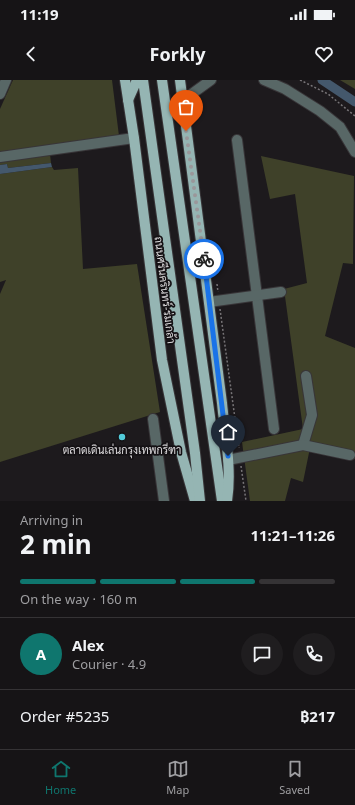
<!DOCTYPE html>
<meta charset="utf-8">
<style>
body{margin:0;font-family:"Noto Sans",Sarabun,sans-serif;background:#1f1d1f;color:#f1f3f6;height:100vh;display:flex;flex-direction:column;font-size:15px;white-space:nowrap}
*{box-sizing:border-box;margin:0}
p{font-size:13px;color:#9e9ea1}
.icon{flex:none;width:22px;height:22px;fill:none;stroke:currentColor;stroke-width:2;stroke-linecap:round;stroke-linejoin:round}
.map{position:relative;height:421px;overflow:hidden}
.side{display:flex;flex-direction:column;background:#161416;flex:1}
.side>*{flex:none}
.pin{position:absolute;display:grid;place-items:center;width:34px;height:34px;color:#fff;margin:-41px -17px;border-radius:50% 50% 50% 0;rotate:-45deg;box-shadow:0 0 4px #0007}
.pin .icon{rotate:45deg}
.courier{position:absolute;display:grid;place-items:center;width:40px;height:40px;margin:-20px;border:3px solid #1a73e8;border-radius:50%;background:#fff;color:#222;box-shadow:0 1px 5px #0007}
.headline em{font-style:normal;font-weight:700}
.headline div{display:flex;flex-direction:column-reverse}
.headline{display:flex;align-items:center;justify-content:space-between;height:68px;padding:0 20px}
h1{font-size:26px;font-weight:700;line-height:30px}
.bar{display:grid;grid-template-columns:repeat(4,1fr);gap:6px 4px;align-content:center;height:48px;padding:0 20px}
.bar i{height:5px;border-radius:3px;background:#353335}
.bar .current{background:#0f766e}
.bar p{grid-column:span 4}
.line{display:flex;align-items:center;gap:10px;padding:0 20px;border-top:1px solid #353335}
.line div{flex:1}
.round{display:grid;place-items:center;flex:none;width:42px;height:42px;border-radius:21px;background:#1f1d1f}
.status{display:flex;justify-content:space-between;align-items:center;height:28px;padding:0 20px;background:#161416;direction:ltr}
.status svg{height:11px;fill:currentColor}
header{display:flex;justify-content:space-between;align-items:center;height:52px;padding:0 20px;background:#161416;font-size:18px;font-weight:700}
.tab-bar{display:flex;justify-content:space-around;align-items:center;height:56px;border-top:1px solid #353335;background:#161416;font-size:11px;color:#9e9ea1}
.tab-bar a{display:grid;justify-items:center;gap:2px}
.tab-bar .current{color:#0f766e}
.map>svg:first-child{display:block}
</style>
<div class="status"><b>11:19</b><svg viewBox="0 0 49 12"><path d="M0 12V9h3v3zM5 12V6h3v6zM10 12V3h3v9zM15 12V0h3v12zM26 1h20v11H26zM47 4h2v5h-2z"/></svg></div>
<header><svg class="icon" aria-label="back" viewBox="0 0 24 24"><path d="M15 5l-7 7 7 7"/></svg>Forkly<svg class="icon" aria-label="heart" viewBox="0 0 24 24"><path d="M12 20l-8-8c-3-5 5-10 8-4 3-6 11-1 8 4z"/></svg></header>
<div class="map">
<svg width="355" height="421" viewBox="0 0 355 421">
<rect width="100%" height="100%" fill="#1d1a1d"/>
<g fill="#3f4129">
<polygon points="13,0 112,0 119,56 0,72 0,29"/>
<polygon points="340,0 355,0 355,9"/>
<polygon points="50,74 51,83 8,88 7,84 0,85 0,81"/>
<polygon points="261,76 354,96 353,184 343,183 325,256 355,268 355,379 310,368 303,402 291,398 285,421 250,421 242,362 303,349 284,209 307,203 295,114 270,119"/>
<polygon points="52,87 54,90 78,88 83,189 137,184 160,332 0,382 0,214 6,200 0,202 0,94"/>
</g>
<polygon fill="#44586c" points="51,83 52,87 0,94 0,85 7,84 8,88"/>
<g fill="none" stroke-linecap="round" stroke-linejoin="round">
<polyline stroke="#44586c" stroke-width="9" points="322,0 355,22"/>
<g stroke="#383538" stroke-width="12">
<g id="minor">
<polyline points="264,0 285,9 320,31 340,47 355,72"/>
<polyline points="0,14 6,0"/>
<polyline points="182,21 211,0"/>
<polyline points="237,60 274,349"/>
<polyline points="0,77 134,58"/>
<polyline points="209,222 281,212"/>
<polyline points="153,339 164,421"/>
<polyline points="303,365 312,335 306,296"/>
<polyline points="228,380 303,365 350,375"/>
</g>
</g>
<g stroke="#383538" stroke-width="12">
<g id="major">
<polyline points="125,0 134,58 162,280 181,372 195,421"/>
<polyline points="143,0 195,373 200,421"/>
<polyline points="162,0 222,421"/>
<path d="M180,0L222,323C225,355 232,389 227,421"/>
<polyline points="128,20 137,0"/>
</g>
</g>
<g stroke="#777477" stroke-width="1.5" stroke-dasharray="2 2" stroke-linecap="butt">
<polyline points="300,0 328,14 355,36"/>
<polyline points="217,204 218,212"/>
<polyline points="220,229 239,368"/>
<polyline points="241,386 246,421"/>
</g>
<use href="#minor" stroke="#586766" stroke-width="10"/>
<use href="#major" stroke="#95b5b3" stroke-width="10"/>
</g>
<g fill="none" stroke-linecap="round" stroke-linejoin="round">
<polyline stroke="#9a979a" stroke-width="4" stroke-dasharray="0 7.2" points="186,51 204,179"/>
<polyline stroke="#1a73e8" stroke-width="5" points="204,179 228,376"/>
</g>
<circle fill="#52cbd9" stroke="#141114" stroke-width="1.5" cx="122" cy="357" r="4"/>
<g text-anchor="middle" stroke-width="3.5" stroke-linejoin="round" paint-order="stroke">
<g font-size="11" fill="#dddbdd" stroke="#141114">
<text transform="translate(165 210) rotate(83)" y="4">ถนนศรีนครินทร์-ร่มเกล้า</text>
</g>
<g font-size="11" fill="#dddbdd" stroke="#141114">
<text x="122" y="374">ตลาดเดินเล่นกรุงเทพกรีฑา</text>
</g>
</g>
</svg>
<div class="pin" style="left:186px;top:51px;background:#ea580c"><svg class="icon" aria-label="bag" viewBox="0 0 24 24"><path d="M5 8h14l-1 12H6zM9 8a3 3 0 0 1 6 0"/></svg></div>
<div class="pin" style="left:228px;top:376px;background:#1f2937"><svg class="icon" aria-label="home" viewBox="0 0 24 24"><path d="M3 11l9-7 9 7M6 9v11h12V9"/></svg></div>
<div class="courier" style="left:204px;top:179px"><svg class="icon" aria-label="bike" viewBox="0 0 24 24"><circle cx="6" cy="16" r="4"/><circle cx="18" cy="16" r="4"/><path d="M6 16l4-8h5l3 8M10 8l3 8H6M13 5h3"/></svg></div>
</div>
<section class="side">
<div class="headline"><div><h1>2 min</h1><p>Arriving in</p></div><em>11:21–11:26</em></div>
<div class="bar"><i class="current"></i><i class="current"></i><i class="current"></i><i></i><p>On the way · 160 m</p></div>
<div class="line" style="height:72px"><b class="round" style="background:#0f766e;color:#fff">A</b><div><b>Alex</b><p>Courier · 4.9</p></div><a class="round"><svg class="icon" aria-label="chat" viewBox="0 0 24 24"><path d="M4 5h16v11H9l-5 4z"/></svg></a><a class="round"><svg class="icon" aria-label="phone" viewBox="0 0 24 24"><path d="M5 4h4l2 5-3 2q2 4 5 5l2-3 5 2v4C11 20 4 13 5 4z"/></svg></a></div>
<div class="line" style="height:52px"><div>Order #5235</div><b>฿217</b></div>
</section>
<nav class="tab-bar">
<a class="current"><svg class="icon" aria-label="home" viewBox="0 0 24 24"><path d="M3 11l9-7 9 7M6 9v11h12V9"/></svg>Home</a>
<a><svg class="icon" aria-label="map" viewBox="0 0 24 24"><path d="M3 6l6-2 6 2 6-2v14l-6 2-6-2-6 2zM9 4v14M15 6v14"/></svg>Map</a>
<a><svg class="icon" aria-label="saved" viewBox="0 0 24 24"><path d="M7 4h10v16l-5-4-5 4z"/></svg>Saved</a>
</nav>
